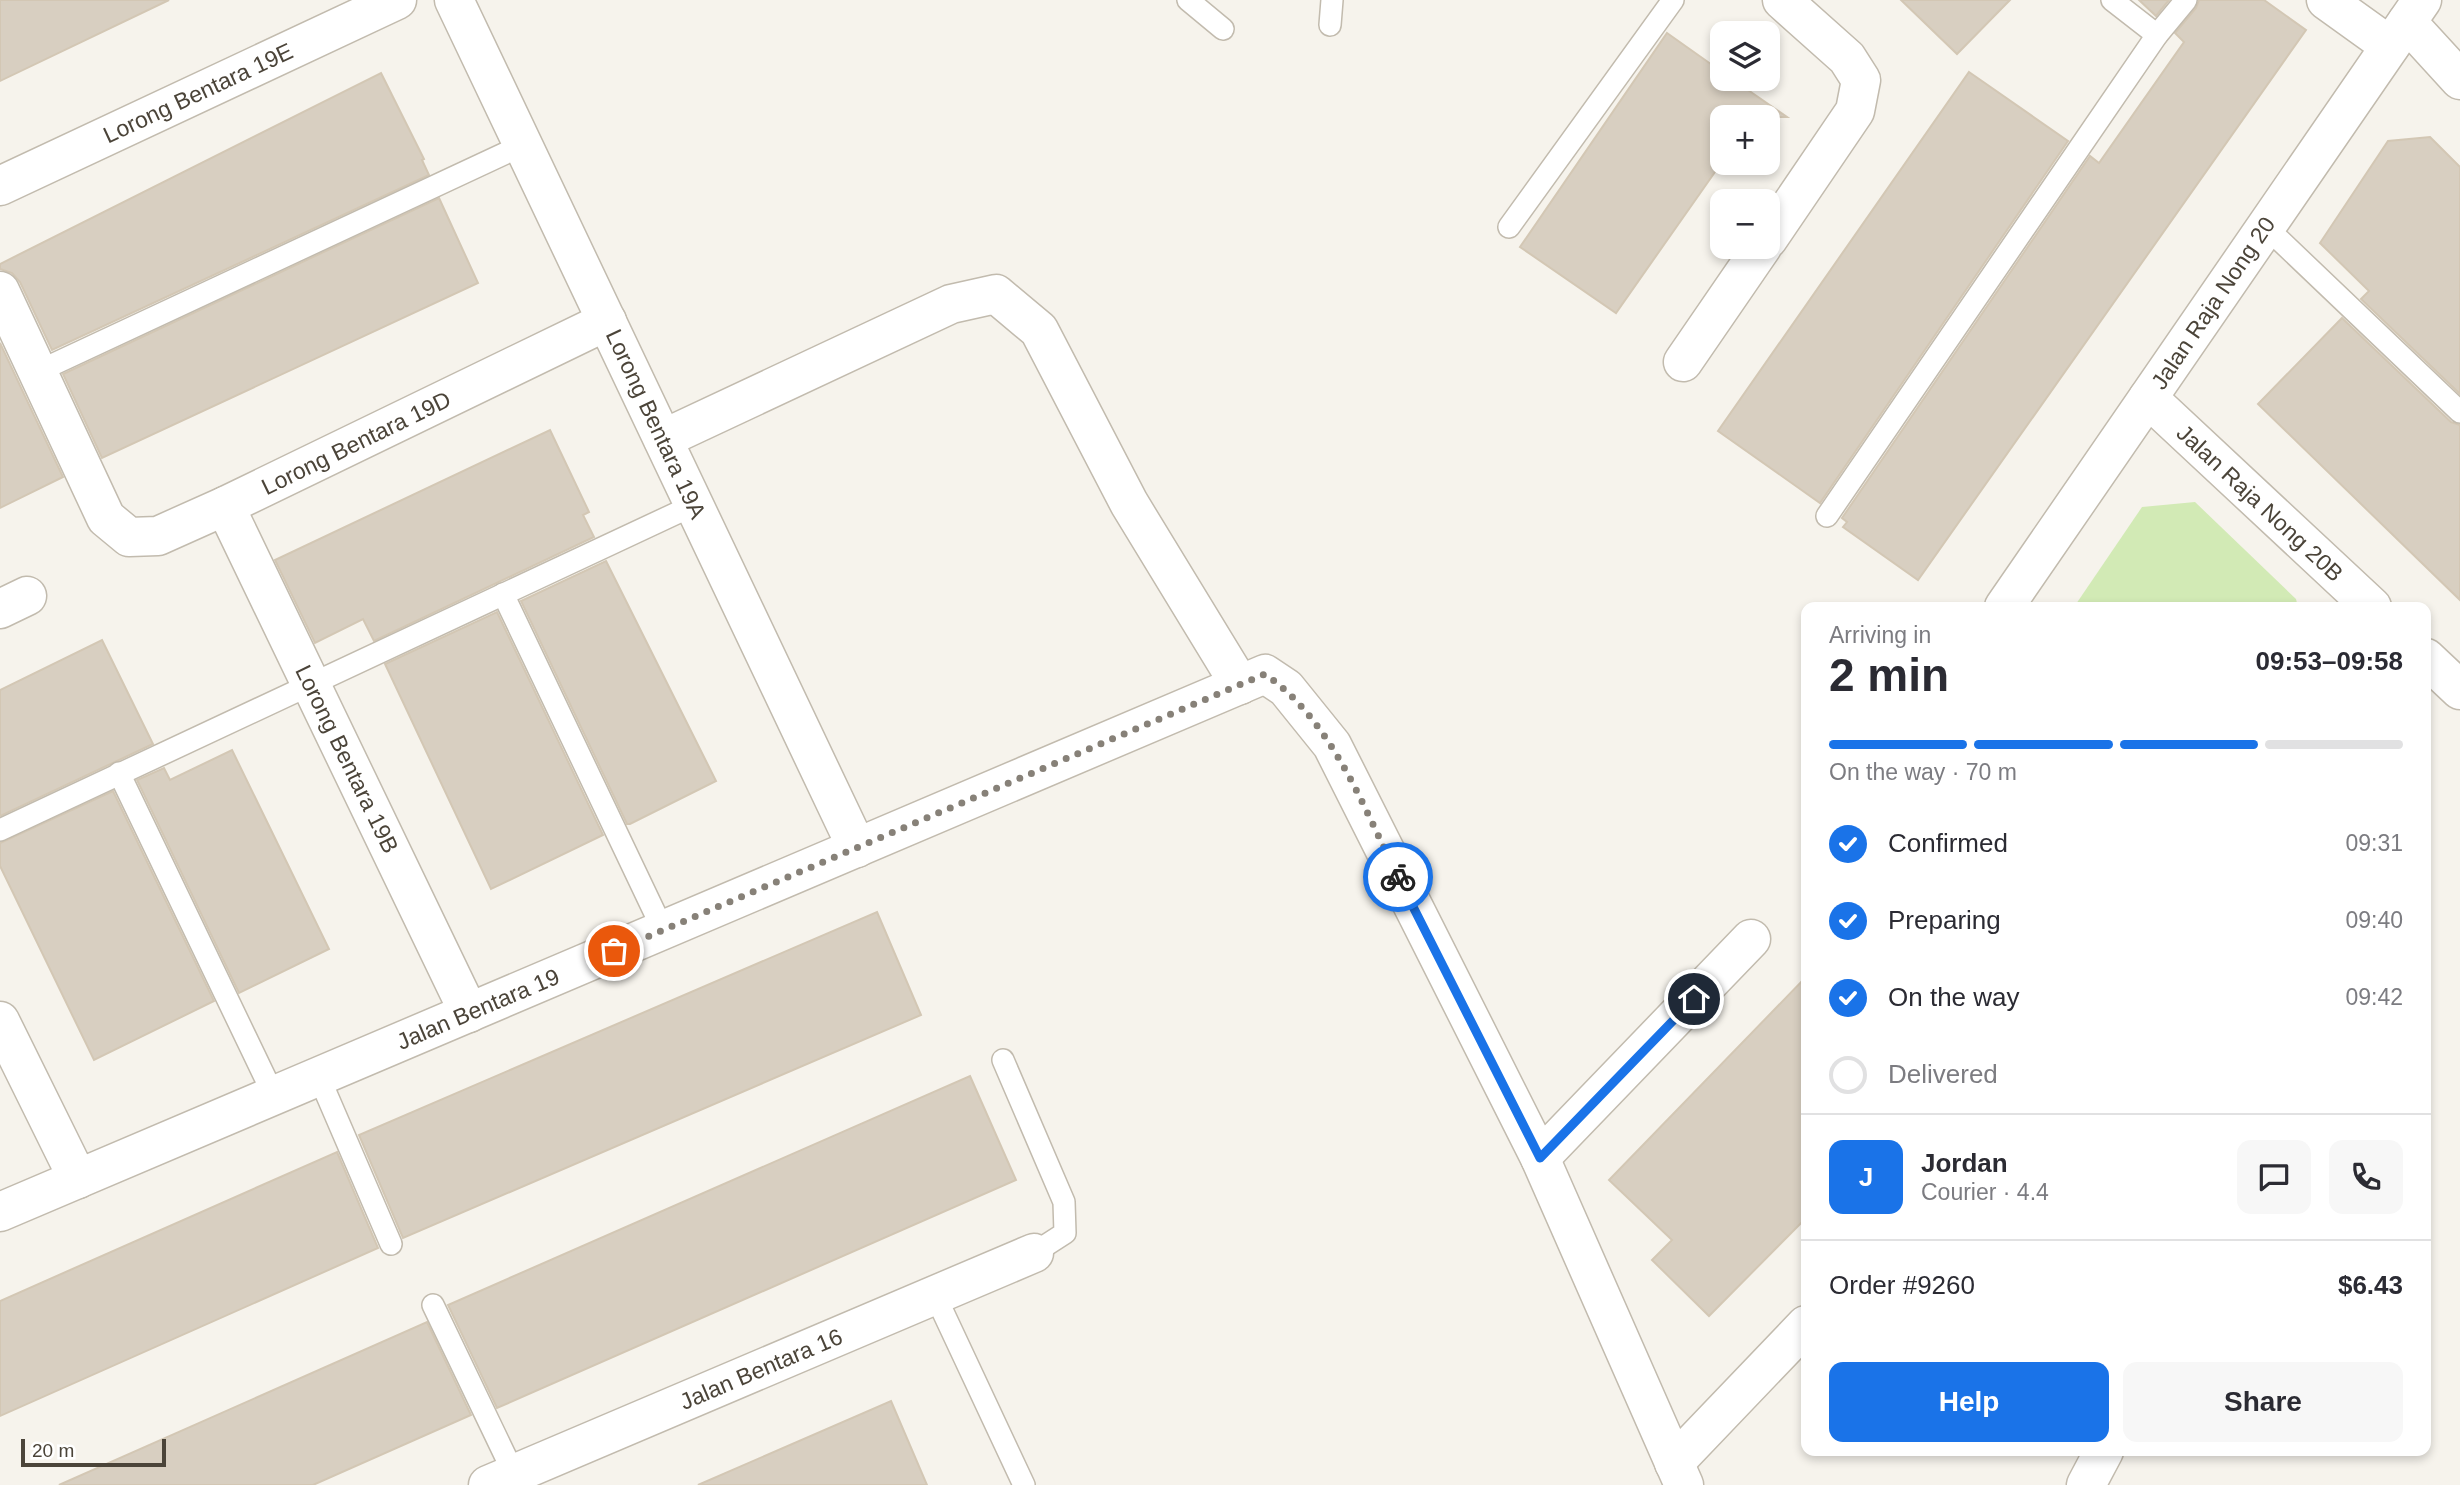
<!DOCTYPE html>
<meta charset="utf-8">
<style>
body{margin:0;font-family:Helvetica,sans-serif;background:#f7f7f7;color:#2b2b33;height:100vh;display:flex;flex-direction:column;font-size:26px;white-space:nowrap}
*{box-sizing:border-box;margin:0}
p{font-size:23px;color:#7c7c81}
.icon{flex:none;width:38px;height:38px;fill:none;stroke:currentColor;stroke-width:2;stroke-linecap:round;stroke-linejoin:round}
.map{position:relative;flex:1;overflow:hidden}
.sheet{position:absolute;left:1801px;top:602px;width:630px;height:854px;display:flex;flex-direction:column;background:#fff;border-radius:14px;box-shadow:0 4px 10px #0003}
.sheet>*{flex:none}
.fabs{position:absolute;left:1710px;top:21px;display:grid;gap:14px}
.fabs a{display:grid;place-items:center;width:70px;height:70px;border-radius:14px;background:#fff;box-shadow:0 4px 10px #0003;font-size:35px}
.scale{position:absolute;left:21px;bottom:18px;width:145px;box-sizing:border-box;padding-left:7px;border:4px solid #4b4439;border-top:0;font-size:19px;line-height:24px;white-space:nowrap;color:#4b4439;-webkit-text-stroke:5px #fff;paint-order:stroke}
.pin{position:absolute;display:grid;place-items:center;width:60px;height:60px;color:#fff;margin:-30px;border:4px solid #fff;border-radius:50%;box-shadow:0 2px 7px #0007}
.courier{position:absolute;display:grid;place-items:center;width:70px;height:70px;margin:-35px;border:5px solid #1a73e8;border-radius:50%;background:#fff;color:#222;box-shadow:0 2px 9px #0007}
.headline em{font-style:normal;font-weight:600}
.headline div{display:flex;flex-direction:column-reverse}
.headline{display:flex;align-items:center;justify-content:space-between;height:119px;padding:0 28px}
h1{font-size:46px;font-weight:600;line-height:52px}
.bar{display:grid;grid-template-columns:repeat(4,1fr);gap:10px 7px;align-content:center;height:84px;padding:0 28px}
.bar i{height:9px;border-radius:5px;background:#e1e1e2}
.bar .selected{background:#1a73e8}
.bar p{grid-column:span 4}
.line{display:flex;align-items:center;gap:18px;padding:0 28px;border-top:2px solid #e1e1e2}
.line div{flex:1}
.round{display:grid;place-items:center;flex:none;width:74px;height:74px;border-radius:14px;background:#f7f7f7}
ol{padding:0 28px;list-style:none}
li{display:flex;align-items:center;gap:21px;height:77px}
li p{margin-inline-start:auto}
li .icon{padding:7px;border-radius:50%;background:#1a73e8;color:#fff;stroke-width:4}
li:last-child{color:#7c7c81}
li i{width:38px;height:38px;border:4px solid #e1e1e2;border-radius:50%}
.primary-button{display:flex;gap:14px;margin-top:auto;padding:14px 28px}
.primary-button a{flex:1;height:80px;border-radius:14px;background:#1a73e8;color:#fff;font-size:28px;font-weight:600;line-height:80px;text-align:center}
.primary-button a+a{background:#f7f7f7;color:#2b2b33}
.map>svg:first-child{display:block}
</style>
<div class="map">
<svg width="2460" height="1485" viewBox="0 0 2460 1485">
<rect width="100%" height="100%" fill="#f6f3ec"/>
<polygon fill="#d2eab5" points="2195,502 2296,599 2298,607 2074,607 2142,507"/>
<g fill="#d8cfc1" stroke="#d3c7b4" stroke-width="2">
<polygon points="0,0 169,0 0,81"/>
<polygon points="1901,0 2010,0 1957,54"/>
<polygon points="2139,0 2169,0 2156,16"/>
<polygon points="2199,0 2264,0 2306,30 1918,580 1843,527 1847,522 1842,518 2090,156 2099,163 2184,42 2175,33 2196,8"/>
<polygon points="1667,33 1722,72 1722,79 1732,79 1787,117 1722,117 1722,162 1616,313 1520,247"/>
<polygon points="1969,72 2068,141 1820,503 1718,431"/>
<polygon points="381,73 424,159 422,160 429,175 52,350 20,282 12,273 0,269 0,264"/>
<polygon points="2430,137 2460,167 2460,394 2361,299 2369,291 2320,243 2388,141"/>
<polygon points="439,198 478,283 102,458 63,374"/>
<polygon points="2342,318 2451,422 2460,425 2460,600 2258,404"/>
<polygon points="0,343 63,477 0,508"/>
<polygon points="550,430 589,512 583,515 594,537 374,641 363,619 315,643 275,560"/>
<polygon points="606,561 716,781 630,824 627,824 521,601"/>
<polygon points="497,612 603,835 491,889 385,664"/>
<polygon points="102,640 153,744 0,816 0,690"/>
<polygon points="232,750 329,949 239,993 137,780 164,768 170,780"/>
<polygon points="113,791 214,1001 94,1060 0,866 0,843"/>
<polygon points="877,912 921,1015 403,1238 359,1135"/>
<polygon points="1806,977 1806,1218 1709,1316 1652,1260 1672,1240 1609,1180"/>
<polygon points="970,1076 1016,1180 497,1408 448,1305"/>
<polygon points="337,1152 378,1248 0,1416 0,1301"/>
<polygon points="427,1322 471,1415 313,1485 59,1485"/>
<polygon points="891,1401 927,1485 698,1485"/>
</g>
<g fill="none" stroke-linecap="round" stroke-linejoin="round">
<g stroke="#c2bbae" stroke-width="24">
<g id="lane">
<polyline points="1188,0 1223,29"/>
<polyline points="2112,0 2157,35"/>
<polyline points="1330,25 1332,0"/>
<polyline points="1509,227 1673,0"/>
<polyline points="2266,227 2460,412"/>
<polyline points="39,371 523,145"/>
<polyline points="1827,516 2157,35 2186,0"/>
<polyline points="503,594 663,930"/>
<polyline points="119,773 274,1096"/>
<polyline points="0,830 694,505"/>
<polyline points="1003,1060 1064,1202 1065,1233 1034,1253"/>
<polyline points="319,1077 391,1244"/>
<polyline points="935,1295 1024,1485"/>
<polyline points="433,1305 514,1474"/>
</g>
</g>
<g stroke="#c2bbae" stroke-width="41">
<g id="street">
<polyline points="454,0 857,848"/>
<polyline points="2326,0 2390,46"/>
<polyline points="2407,22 2460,80"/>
<polyline points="0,186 397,0"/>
<polyline points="1768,239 1855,111 1861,80 1847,58 1782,0"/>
<polyline points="0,291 106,518 129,537 158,536 225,506 607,321"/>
<polyline points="1683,362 1762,247"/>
<polyline points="2148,398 2372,607"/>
<polyline points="663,439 951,304 996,294 1039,330 1129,503 1240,685"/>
<polyline points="225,506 469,1013"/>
<polyline points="2004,607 2422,0"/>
<polyline points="0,609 27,596"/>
<polyline points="2426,658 2460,690"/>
<polyline points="0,1021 78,1179"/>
<polyline points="1540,1158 1751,939"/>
<polyline points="0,1212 1265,674 1286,688 1332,745 1540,1158 1684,1485"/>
<polyline points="1674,1463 1806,1325"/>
<polyline points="488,1485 1034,1253"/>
<polyline points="2086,1485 2104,1451"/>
</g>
</g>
<use href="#lane" stroke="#fff" stroke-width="21"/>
<use href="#street" stroke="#fff" stroke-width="38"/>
</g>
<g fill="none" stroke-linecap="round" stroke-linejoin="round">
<path stroke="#878178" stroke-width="7" stroke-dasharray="0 12.6" d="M614,951L1265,674C1332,721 1363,806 1398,877"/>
<polyline stroke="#1a73e8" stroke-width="9" points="1398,877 1540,1158 1694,999"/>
</g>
<g text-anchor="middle" stroke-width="6" stroke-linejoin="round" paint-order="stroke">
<g font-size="23" fill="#4b4439" stroke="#fff">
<text transform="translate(198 93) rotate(-25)" y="8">Lorong Bentara 19E</text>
<text transform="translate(2213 303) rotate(-56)" y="8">Jalan Raja Nong 20</text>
<text transform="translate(656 424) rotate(65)" y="8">Lorong Bentara 19A</text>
<text transform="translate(356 443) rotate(-26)" y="8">Lorong Bentara 19D</text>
<text transform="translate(2260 503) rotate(43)" y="8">Jalan Raja Nong 20B</text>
<text transform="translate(347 759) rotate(64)" y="8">Lorong Bentara 19B</text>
<text transform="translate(478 1009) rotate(-23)" y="8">Jalan Bentara 19</text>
<text transform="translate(761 1369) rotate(-23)" y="8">Jalan Bentara 16</text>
</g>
</g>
</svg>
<div class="fabs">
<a><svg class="icon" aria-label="layers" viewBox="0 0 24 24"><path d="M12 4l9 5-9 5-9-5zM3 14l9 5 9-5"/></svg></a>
<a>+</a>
<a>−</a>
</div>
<div class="scale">20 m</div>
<div class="pin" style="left:614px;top:951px;background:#ea580c"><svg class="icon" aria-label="bag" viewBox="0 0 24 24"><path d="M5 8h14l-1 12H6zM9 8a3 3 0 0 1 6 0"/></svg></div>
<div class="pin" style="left:1694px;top:999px;background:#1f2937"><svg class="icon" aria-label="home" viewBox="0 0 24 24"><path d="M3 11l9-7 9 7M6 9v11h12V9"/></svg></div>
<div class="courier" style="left:1398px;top:877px"><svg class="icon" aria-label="bike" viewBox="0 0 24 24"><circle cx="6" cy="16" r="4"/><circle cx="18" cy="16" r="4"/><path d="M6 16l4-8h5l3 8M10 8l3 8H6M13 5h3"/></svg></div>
<section class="sheet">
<div class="headline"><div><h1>2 min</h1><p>Arriving in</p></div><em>09:53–09:58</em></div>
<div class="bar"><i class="selected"></i><i class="selected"></i><i class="selected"></i><i></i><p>On the way · 70 m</p></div>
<ol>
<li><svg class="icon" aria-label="check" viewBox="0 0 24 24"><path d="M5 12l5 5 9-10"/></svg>Confirmed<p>09:31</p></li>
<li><svg class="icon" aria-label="check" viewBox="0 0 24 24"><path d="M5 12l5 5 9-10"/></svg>Preparing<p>09:40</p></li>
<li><svg class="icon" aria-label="check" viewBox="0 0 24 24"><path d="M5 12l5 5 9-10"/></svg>On the way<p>09:42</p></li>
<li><i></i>Delivered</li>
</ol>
<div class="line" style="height:126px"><b class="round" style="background:#1a73e8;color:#fff">J</b><div><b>Jordan</b><p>Courier · 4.4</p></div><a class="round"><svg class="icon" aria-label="chat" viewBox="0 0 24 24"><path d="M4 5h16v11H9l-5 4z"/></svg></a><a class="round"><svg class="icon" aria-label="phone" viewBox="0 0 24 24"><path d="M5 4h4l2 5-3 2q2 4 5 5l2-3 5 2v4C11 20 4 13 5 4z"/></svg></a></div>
<div class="line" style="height:91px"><div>Order #9260</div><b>$6.43</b></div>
<div class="primary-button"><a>Help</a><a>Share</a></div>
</section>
</div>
